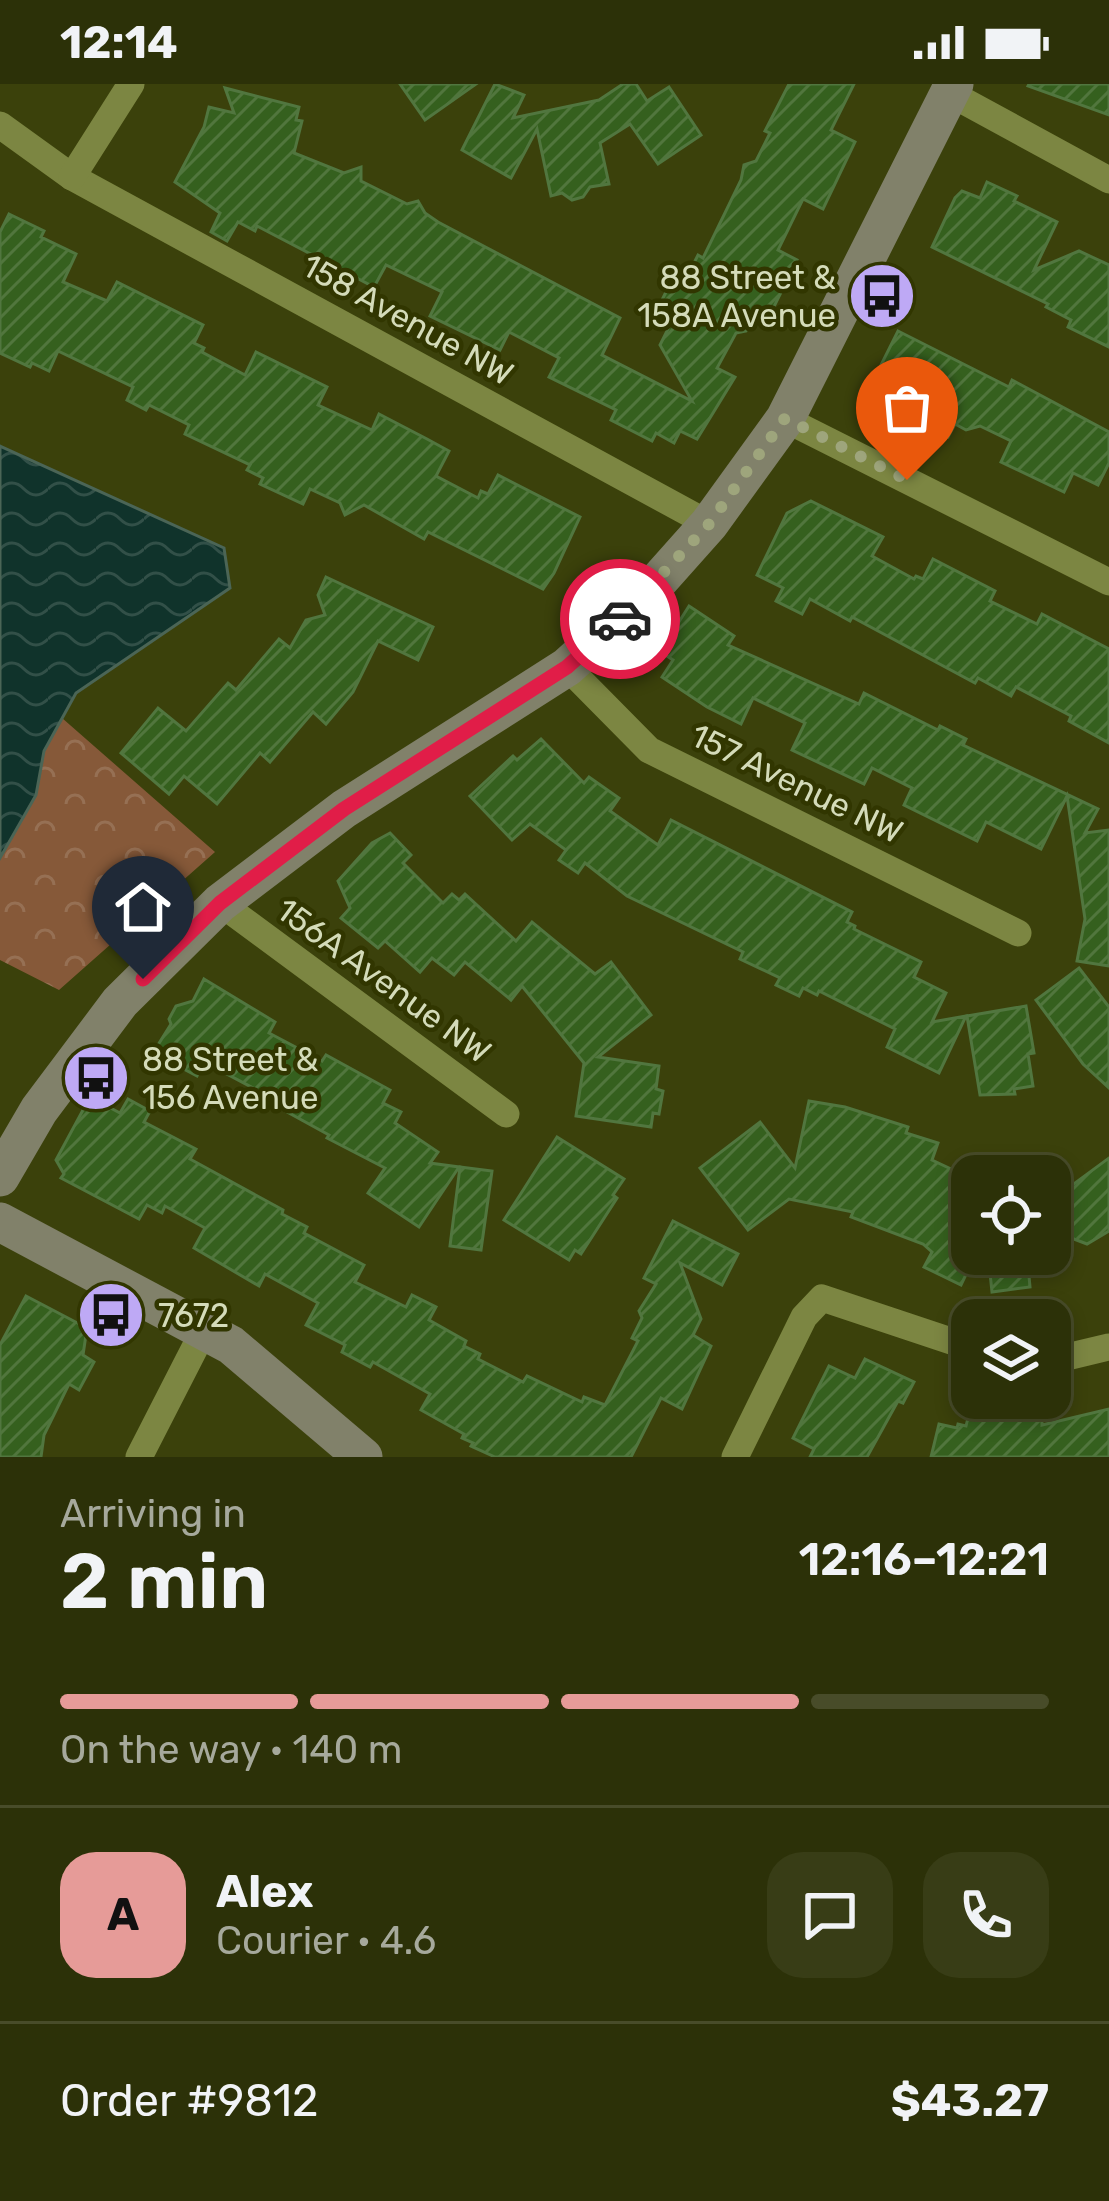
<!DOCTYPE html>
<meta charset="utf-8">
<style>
body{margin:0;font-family:Rubik,sans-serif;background:#383d16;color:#f1f3f6;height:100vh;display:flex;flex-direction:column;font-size:45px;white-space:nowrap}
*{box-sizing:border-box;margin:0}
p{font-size:39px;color:#a6a99c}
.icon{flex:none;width:66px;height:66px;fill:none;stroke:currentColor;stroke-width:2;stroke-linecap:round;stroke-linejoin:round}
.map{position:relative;height:1373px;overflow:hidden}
.sheet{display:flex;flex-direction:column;background:#2c3108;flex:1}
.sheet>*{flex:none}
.controls{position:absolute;left:951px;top:1071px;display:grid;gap:24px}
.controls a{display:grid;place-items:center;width:120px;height:120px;border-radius:24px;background:#2c3108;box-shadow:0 6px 18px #0003,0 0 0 3px #484c29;font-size:60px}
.pin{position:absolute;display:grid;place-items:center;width:102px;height:102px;color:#fff;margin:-123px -51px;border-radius:50% 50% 50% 0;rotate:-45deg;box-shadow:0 0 12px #0007}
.pin .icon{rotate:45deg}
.courier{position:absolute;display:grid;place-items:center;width:120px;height:120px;margin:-60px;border:9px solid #e11d48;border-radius:50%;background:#fff;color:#222;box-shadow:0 3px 15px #0007}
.head em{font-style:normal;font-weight:600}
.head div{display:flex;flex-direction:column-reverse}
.head{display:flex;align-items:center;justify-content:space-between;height:204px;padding:0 60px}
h1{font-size:78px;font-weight:600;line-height:90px}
.bar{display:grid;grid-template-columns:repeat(4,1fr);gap:18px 12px;align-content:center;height:144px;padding:0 60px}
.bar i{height:15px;border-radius:9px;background:#484c29}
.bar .on{background:#e69b98}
.bar p{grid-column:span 4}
.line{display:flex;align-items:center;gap:30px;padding:0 60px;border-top:3px solid #484c29}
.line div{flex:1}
.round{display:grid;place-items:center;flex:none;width:126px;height:126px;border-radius:36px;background:#383d16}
.status{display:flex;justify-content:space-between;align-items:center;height:84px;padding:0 60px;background:#2c3108;direction:ltr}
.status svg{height:33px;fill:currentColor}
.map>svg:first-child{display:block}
</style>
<div class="status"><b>12:14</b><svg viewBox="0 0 49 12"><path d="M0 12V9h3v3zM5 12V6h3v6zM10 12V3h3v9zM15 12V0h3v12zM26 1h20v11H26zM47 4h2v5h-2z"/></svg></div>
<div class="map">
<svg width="1109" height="1373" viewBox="0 0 1109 1373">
<defs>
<pattern id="forest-crowns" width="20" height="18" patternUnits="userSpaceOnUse" patternTransform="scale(3)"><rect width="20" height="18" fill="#865939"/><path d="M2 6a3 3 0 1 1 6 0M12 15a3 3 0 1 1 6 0" fill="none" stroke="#967054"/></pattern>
<pattern id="water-waves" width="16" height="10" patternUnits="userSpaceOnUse" patternTransform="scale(3)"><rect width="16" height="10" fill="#10332b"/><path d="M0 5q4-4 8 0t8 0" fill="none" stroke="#325048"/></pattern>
<pattern id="building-hatch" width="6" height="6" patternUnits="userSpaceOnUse" patternTransform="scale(3)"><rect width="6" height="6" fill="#35601e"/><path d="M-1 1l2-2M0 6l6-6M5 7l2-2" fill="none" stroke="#51763d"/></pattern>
</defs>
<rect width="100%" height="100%" fill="#3b410b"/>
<polygon fill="url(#forest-crowns)" points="62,634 215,768 59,906 0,876 0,774 36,711 44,667"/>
<polygon fill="url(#water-waves)" stroke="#4b6556" stroke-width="3" points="0,362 224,464 230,504 76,609 44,667 36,711 0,774"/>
<g fill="url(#building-hatch)" stroke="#51763f" stroke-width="3">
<polygon points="400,0 476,0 425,36"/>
<polygon points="495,0 524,11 513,34 599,16 623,0 636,0 647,17 669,3 701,51 658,80 630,40 600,59 609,100 590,103 583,113 572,116 562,109 551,112 537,45 511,94 462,66"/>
<polygon points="789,0 854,0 831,46 855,58 823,125 803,115 778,166 797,176 765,241 750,236 746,247 736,249 717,284 735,293 697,355 680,347 674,359 656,349 652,357 611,336 616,326 549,293 559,274 509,248 500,266 430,232 442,208 386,181 374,203 257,142 255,147 238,138 227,157 211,148 220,129 175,98 204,43 209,23 234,29 225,4 299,23 296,36 302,37 294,69 344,89 361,83 361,97 407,120 418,117 425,129 438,138 620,234 602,271 692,317 660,261 678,225 662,216 676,188 687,193 698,171 703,174 741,96 744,81 756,77 770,49 765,47"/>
<polygon points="1029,0 1109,0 1109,31 1028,2"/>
<polygon points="987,98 1017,112 1014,117 1057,138 1034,186 1079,167 1109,181 1109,263 1068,243 1071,236 1046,223 1048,220 932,163 955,114 962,107 980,114"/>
<polygon points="9,130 44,147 41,153 76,170 63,198 107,217 117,198 203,241 194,259 204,264 202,268 245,291 256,268 327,303 318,321 372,346 379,330 427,355 449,367 436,392 478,414 481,407 488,410 498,391 580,433 554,489 543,505 428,448 424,455 364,421 345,431 340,419 310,405 303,420 260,400 263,394 247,386 250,381 185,350 189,341 149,321 146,326 127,316 133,303 58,267 49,287 32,279 30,283 0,269 0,148"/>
<polygon points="898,247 1009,303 1012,296 1109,348 1109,379 1098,401 1073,389 1064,408 1001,378 1011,357 980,342 966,346 955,340 948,353 885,321 897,296 878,287"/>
<polygon points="811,417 883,453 872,472 914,495 916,492 923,495 933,475 995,507 990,517 1037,540 1042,530 1109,565 1109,659 1069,637 1071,632 1016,603 1011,612 978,594 975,599 852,533 850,537 810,515 802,530 776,517 783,504 757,491 787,429"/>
<polygon points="326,493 433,543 418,576 378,557 353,608 326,640 313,628 270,678 260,669 217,720 184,692 169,710 121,669 158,624 186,647 228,599 236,606 279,555 290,564 306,536 325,531 318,511"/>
<polygon points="689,522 734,552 728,561 859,620 864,609 938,646 940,642 966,655 963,661 1098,725 1085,749 1109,746 1109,882 1077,877 1085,835 1067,712 1041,765 986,738 977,757 904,721 912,704 872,684 864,700 792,666 805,639 753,614 741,640 707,623 662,593 673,576 664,570 674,555 670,552"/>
<polygon points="541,655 584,699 589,693 619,714 610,727 658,761 671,736 852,828 847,838 855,842 854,845 921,878 914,893 946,909 932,938 966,932 939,989 887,963 895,945 819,907 817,911 803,904 799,912 776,901 780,894 740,875 743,868 627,812 585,779 578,789 559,776 566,766 530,740 512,756 470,712 513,672 517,676"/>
<polygon points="390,749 411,771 403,779 443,819 452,810 459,816 465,810 516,857 532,838 595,890 611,878 651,931 598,973 659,982 656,1005 663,1007 659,1030 653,1029 651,1043 576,1032 584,979 522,902 511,916 465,878 454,891 432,874 420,888 385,857 378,864 341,834 350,824 338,797 372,759"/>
<polygon points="1079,884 1109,923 1109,1004 1083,980 1036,916"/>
<polygon points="204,895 275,938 269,949 322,977 326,971 390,1006 383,1019 401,1028 395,1039 438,1068 430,1079 459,1083 419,1143 368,1109 385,1084 327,1054 329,1051 269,1018 272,1014 204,978 197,992 153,969 171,940 169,935 176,922 193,917"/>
<polygon points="1026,922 1034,969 1028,970 1033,1002 1014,1005 1015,1010 980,1011 967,932"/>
<polygon points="90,1013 120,1029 128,1015 150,1027 144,1038 196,1065 190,1075 283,1126 282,1130 307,1143 304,1149 364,1181 355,1198 406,1223 412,1211 436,1223 429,1236 466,1257 464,1262 480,1270 478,1275 523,1298 527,1292 582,1318 584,1313 605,1321 638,1257 632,1254 642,1234 639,1227 656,1200 644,1194 673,1137 738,1170 722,1201 680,1179 701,1235 693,1251 711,1262 682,1325 661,1314 631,1373 495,1373 471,1362 473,1359 462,1354 464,1350 421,1326 430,1310 373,1278 370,1283 342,1268 345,1261 306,1241 318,1219 265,1190 259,1202 194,1164 205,1144 165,1122 162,1129 147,1121 139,1135 61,1094 64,1090 56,1076"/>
<polygon points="809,1017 845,1023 908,1043 906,1049 938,1059 932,1076 972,1095 972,1178 961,1201 924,1183 932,1168 923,1160 851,1133 853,1128 789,1115 748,1146 700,1084 760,1038 795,1084"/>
<polygon points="557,1053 624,1095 613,1111 617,1114 581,1170 575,1166 569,1176 504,1136"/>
<polygon points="1109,1074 1109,1147 1087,1160 1050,1146 1050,1112 1064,1101 1067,1105"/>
<polygon points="460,1083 492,1087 481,1166 450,1162"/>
<polygon points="988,1170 1027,1170 1030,1203 992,1208"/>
<polygon points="26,1212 87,1244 83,1271 94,1278 79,1306 69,1300 44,1351 41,1373 0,1373 0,1261"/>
<polygon points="865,1275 914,1298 903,1319 898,1317 867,1373 810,1373 814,1365 793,1354 829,1282 855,1294"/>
<polygon points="971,1322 993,1328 1042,1328 1042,1341 1109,1325 1109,1373 931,1373 939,1340 957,1344 958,1340 966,1342"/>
</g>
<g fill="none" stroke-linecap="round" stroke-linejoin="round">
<g stroke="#7c8642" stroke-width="27">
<polyline points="951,10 1109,96"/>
<polyline points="0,41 72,93 709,440"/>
<polyline points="72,93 131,0"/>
<polyline points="785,335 1109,498"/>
<polyline points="567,583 649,666 1018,849"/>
<polyline points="220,819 506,1030"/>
<polyline points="1050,1277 1109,1263"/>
<polyline points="139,1373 204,1246"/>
<polyline points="735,1373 804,1233 822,1214 972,1264"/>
</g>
<g stroke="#81816a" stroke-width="39">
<polyline points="0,1093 39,1026 120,918 220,819 344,725 567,583 644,513 709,440 785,335 954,0"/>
<polyline points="0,1138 231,1261 363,1373"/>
</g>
</g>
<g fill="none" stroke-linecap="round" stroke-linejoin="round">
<polyline stroke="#9ea57c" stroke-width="12" stroke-dasharray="0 21.6" points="620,535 709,440 785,334 907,396"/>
<polyline stroke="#e11d48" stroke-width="15" points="143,895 220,819 344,725 567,583 620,535"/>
</g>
<defs>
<g id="bus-disc" transform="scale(3.45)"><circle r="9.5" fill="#bea9f5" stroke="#313600"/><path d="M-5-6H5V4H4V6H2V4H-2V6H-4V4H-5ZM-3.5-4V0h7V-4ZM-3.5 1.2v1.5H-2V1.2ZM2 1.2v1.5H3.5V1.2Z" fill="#111"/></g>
</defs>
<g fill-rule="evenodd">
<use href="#bus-disc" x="882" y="212"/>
<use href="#bus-disc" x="96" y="994"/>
<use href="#bus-disc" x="111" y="1231"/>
</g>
<g text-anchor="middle" stroke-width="9" stroke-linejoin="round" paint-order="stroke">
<g font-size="33" fill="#d4dbb9" stroke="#313600" text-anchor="start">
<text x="836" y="205" text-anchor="end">88 Street &amp;<tspan x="836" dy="38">158A Avenue</tspan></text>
<text x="142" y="987">88 Street &amp;<tspan x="142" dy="38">156 Avenue</tspan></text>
<text x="158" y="1243">7672</text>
</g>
<g font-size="33" fill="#d4dbb9" stroke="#313600">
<text transform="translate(408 235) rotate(29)" y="12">158 Avenue NW</text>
<text transform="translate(797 699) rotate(26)" y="12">157 Avenue NW</text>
<text transform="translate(384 896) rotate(36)" y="12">156A Avenue NW</text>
</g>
</g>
</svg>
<div class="controls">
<a><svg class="icon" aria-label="locate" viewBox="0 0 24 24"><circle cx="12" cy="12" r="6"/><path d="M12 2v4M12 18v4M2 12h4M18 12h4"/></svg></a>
<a><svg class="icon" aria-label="layers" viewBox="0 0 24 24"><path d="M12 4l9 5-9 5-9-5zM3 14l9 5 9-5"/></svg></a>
</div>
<div class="pin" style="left:907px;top:396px;background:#ea580c"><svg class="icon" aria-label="bag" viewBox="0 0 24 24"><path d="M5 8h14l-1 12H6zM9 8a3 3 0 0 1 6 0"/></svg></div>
<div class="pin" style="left:143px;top:895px;background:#1f2937"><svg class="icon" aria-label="home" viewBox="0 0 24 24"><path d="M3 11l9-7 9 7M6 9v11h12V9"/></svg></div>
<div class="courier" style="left:620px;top:535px"><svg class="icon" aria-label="car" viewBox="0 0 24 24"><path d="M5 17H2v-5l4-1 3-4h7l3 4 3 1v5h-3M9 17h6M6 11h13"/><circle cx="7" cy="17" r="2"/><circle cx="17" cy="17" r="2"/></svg></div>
</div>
<section class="sheet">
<div class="head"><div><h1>2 min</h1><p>Arriving in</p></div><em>12:16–12:21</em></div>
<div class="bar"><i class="on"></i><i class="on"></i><i class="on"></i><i></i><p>On the way · 140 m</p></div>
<div class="line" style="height:216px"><b class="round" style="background:#e69b98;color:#111">A</b><div><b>Alex</b><p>Courier · 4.6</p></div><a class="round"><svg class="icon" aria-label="chat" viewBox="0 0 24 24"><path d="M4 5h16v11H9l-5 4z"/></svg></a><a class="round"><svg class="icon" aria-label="phone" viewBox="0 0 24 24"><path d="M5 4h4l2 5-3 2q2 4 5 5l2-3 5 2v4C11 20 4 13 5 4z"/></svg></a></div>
<div class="line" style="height:156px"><div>Order #9812</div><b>$43.27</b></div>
</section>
